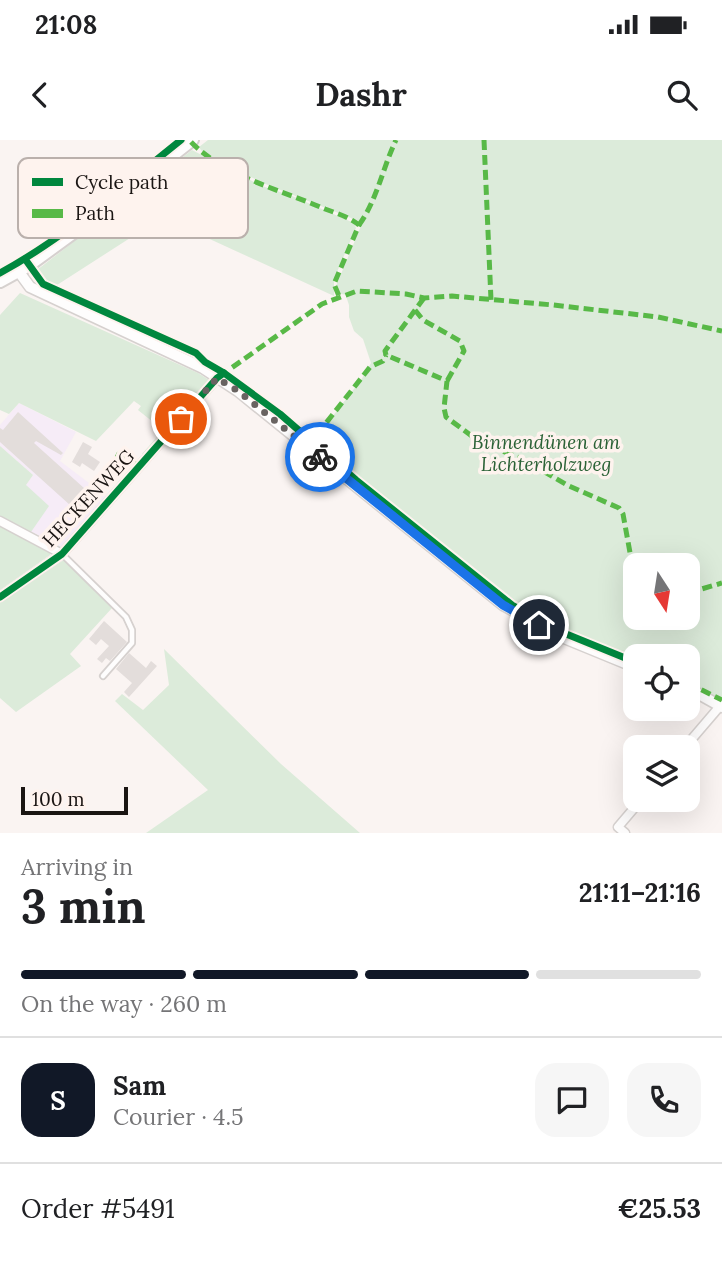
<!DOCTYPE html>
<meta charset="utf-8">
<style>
body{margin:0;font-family:Lora,serif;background:#f6f6f6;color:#202124;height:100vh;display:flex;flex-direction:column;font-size:26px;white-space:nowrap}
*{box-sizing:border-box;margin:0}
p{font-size:23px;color:#757577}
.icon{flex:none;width:38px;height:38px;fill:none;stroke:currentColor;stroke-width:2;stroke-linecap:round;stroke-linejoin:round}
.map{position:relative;height:693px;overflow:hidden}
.details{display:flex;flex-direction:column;background:#fff;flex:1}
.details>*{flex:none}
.needle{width:46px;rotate:168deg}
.controls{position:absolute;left:623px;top:413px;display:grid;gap:14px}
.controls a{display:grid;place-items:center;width:77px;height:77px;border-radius:14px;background:#fff;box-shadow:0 7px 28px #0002;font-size:35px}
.scale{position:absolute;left:21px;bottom:18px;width:107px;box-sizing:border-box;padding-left:7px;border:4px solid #1a1513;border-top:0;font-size:19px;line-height:24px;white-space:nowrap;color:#1a1513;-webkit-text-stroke:5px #fef3ee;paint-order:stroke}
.pin{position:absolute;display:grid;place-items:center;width:60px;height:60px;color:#fff;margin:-30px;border:4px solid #fff;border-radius:50%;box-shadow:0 2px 7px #0007}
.courier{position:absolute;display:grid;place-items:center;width:70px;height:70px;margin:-35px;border:5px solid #1a73e8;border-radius:50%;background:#fff;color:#222;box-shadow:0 2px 9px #0007}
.summary em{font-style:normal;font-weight:800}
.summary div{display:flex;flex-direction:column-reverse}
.summary{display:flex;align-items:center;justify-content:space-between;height:119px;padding:0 21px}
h1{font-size:46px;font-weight:800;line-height:52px}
.bar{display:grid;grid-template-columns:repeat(4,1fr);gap:10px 7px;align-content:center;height:84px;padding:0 21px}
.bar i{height:9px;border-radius:5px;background:#e0e0e0}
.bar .selected{background:#111827}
.bar p{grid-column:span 4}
.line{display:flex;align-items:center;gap:18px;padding:0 21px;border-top:2px solid #e0e0e0}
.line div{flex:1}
.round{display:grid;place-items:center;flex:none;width:74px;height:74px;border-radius:21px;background:#f6f6f6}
.status{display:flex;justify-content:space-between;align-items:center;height:49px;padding:0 35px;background:#fff;direction:ltr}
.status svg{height:19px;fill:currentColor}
header{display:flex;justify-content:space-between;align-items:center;height:91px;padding:0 21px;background:#fff;font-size:32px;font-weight:800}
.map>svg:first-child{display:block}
</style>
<div class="status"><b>21:08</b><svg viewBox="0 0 49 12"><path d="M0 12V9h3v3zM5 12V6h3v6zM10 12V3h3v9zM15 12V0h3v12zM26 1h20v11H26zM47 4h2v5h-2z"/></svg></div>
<header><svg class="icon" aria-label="back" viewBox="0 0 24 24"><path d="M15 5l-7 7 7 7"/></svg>Dashr<svg class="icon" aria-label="search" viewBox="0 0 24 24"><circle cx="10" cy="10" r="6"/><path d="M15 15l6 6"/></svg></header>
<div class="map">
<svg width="722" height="693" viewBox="0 0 722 693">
<rect width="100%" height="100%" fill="#faf4f2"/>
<polygon fill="#f6ecf7" points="19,263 76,292 60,321 106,356 61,407 30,391 26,345 33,335 0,306 0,285"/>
<g fill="#dcebda" fill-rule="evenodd">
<path d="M208,0H722V560L688,542V516H635V521L578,499L519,471L389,367L315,304L314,300L361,240L371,223L363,199L354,191L349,177V165L346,156L348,155L341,154L336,146L361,86L351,78L263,43L203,13L199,7ZM635,425H688V478H635Z"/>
<path d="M192,10L262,46L292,56L354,83L356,88L334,139V156L166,79L155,82L57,145C47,143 42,138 37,130Z"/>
<polygon points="20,153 198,233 209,240 207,246 145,316 142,314 163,290 138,270 141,266 134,261 96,301 19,263 9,274 0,270 0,175"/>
<polygon points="0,306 33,335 26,345 49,366 31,392 61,407 88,377 89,381 61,410 0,379"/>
<polygon points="0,385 51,411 50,415 0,450"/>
<polygon points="65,419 112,468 70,514 81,526 16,572 0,558 0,463"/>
<polygon points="164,509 281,624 360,693 146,693 208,650 115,561 122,554 143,570 169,545"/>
</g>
<g fill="#e3dddb">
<polygon points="18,272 63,313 61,315 36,301 34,303 95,358 80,374 0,302 0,288 3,290"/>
<polygon points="83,302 92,307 88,314 100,322 94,331 82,323 80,327 72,322"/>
<polygon points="104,481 127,502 110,521 106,518 102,523 97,519 109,506 101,499 96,505 89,499"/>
<polygon points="129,513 146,528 151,521 157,526 129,557 124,552 132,543 116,529"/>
</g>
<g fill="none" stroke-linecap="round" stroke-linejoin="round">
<g stroke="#d6d1cf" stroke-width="8">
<polyline id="service" points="62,414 126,477 132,490 132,503 103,536"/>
</g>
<g stroke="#d6d1cf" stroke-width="11">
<g id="minor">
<polyline points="0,381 62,414"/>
<polyline points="0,457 62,414 217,238"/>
<polyline points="685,607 720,566"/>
<polyline points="625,693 618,687 641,660"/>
</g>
</g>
<g stroke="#d6d1cf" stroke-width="13">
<g id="tertiary">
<polyline points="19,132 30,147 203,228 238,251 503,465 557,495 635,527"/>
<polyline points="688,548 722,567"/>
</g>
</g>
<g stroke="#d6d1cf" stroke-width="14">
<polyline id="secondary" points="0,142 29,126 81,88 193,0"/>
</g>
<use href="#service" stroke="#fefdfd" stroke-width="4.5"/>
<use href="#minor" stroke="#fefdfd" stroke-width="8"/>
<use href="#tertiary" stroke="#fefdfd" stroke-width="10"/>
<use href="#secondary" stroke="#fefdfd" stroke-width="10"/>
<g stroke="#58b947" stroke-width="5" stroke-dasharray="10 5" stroke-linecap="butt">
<polyline points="484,0 491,160"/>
<path d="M191,2C224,36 281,50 325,69C336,73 349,77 359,85L334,144L339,156"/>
<path d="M359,85C377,60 383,27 396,0"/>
<polyline points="424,158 385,211 386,215 447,241 444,268 446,277 480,302 522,319 567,345 619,368 623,374 635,440"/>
<polyline points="415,170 423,180 460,201 464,211 447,241"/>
<polyline points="220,236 322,164 357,151 406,154 424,158 452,156 553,165 658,177 722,191"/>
<polyline points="308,306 370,227 383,221 386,215"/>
<polyline points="116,314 140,326"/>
<polyline points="688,453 722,443"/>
<polyline points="688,543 722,560"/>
</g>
<g stroke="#fef3ee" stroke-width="11">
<g id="cycleway">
<polyline points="25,119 43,144 196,213 205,222 224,233 280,274 356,340 512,465 554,489 635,522"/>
<path d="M0,133C66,97 122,47 181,0"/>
<polyline points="0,457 62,414 217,238 224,233"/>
</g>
</g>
<use href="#cycleway" stroke="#00873e" stroke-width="7"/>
</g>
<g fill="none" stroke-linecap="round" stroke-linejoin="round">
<polyline stroke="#686361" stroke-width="7" stroke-dasharray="0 12.6" points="181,279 217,238 238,251 320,317"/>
<polyline stroke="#1a73e8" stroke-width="9" points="320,317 503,465 539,485"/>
</g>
<g text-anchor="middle" stroke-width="7" stroke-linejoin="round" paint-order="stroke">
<g font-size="19" font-style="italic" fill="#2b6236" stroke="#fef3ee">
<text x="546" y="309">Binnendünen am<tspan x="546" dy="22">Lichterholzweg</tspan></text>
</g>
<g font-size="19" fill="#1a1513" stroke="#fef3ee">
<text transform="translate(88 358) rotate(-47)" y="7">HECKENWEG</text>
</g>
</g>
<rect x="18" y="18" width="230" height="80" rx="10" fill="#fef3ee" stroke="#bab0ac" stroke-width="2"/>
<rect x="32" y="38" width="31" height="8" fill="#00873e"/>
<rect x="32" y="69" width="31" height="9" fill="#58b947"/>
<g font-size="19" fill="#1a1513">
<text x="75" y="49">Cycle path</text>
<text x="75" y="80">Path</text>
</g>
</svg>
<div class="controls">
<a><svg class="needle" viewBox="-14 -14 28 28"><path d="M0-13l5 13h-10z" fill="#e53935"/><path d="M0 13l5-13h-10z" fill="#757577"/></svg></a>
<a><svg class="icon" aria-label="locate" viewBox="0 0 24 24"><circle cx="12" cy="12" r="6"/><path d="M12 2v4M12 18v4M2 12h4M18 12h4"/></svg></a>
<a><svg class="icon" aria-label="layers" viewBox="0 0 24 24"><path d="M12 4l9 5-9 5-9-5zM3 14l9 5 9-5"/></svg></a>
</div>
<div class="scale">100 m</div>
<div class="pin" style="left:181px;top:279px;background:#ea580c"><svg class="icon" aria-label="bag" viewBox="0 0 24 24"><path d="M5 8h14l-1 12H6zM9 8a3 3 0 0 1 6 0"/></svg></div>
<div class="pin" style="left:539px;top:485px;background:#1f2937"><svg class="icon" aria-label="home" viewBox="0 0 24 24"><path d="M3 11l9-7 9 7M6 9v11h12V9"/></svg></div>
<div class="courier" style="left:320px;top:317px"><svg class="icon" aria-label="bike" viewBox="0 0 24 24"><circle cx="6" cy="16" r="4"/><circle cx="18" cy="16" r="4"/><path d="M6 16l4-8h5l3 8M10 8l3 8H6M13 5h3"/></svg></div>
</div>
<section class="details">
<div class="summary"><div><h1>3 min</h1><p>Arriving in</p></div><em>21:11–21:16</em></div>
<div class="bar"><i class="selected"></i><i class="selected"></i><i class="selected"></i><i></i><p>On the way · 260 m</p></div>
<div class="line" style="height:126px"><b class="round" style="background:#111827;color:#fff">S</b><div><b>Sam</b><p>Courier · 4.5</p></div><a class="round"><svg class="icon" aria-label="chat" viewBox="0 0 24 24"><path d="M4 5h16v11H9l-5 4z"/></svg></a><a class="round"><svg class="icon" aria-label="phone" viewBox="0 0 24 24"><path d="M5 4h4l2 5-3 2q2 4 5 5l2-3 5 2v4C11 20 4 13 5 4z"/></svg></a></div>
<div class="line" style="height:91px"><div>Order #5491</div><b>€25.53</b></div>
</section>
